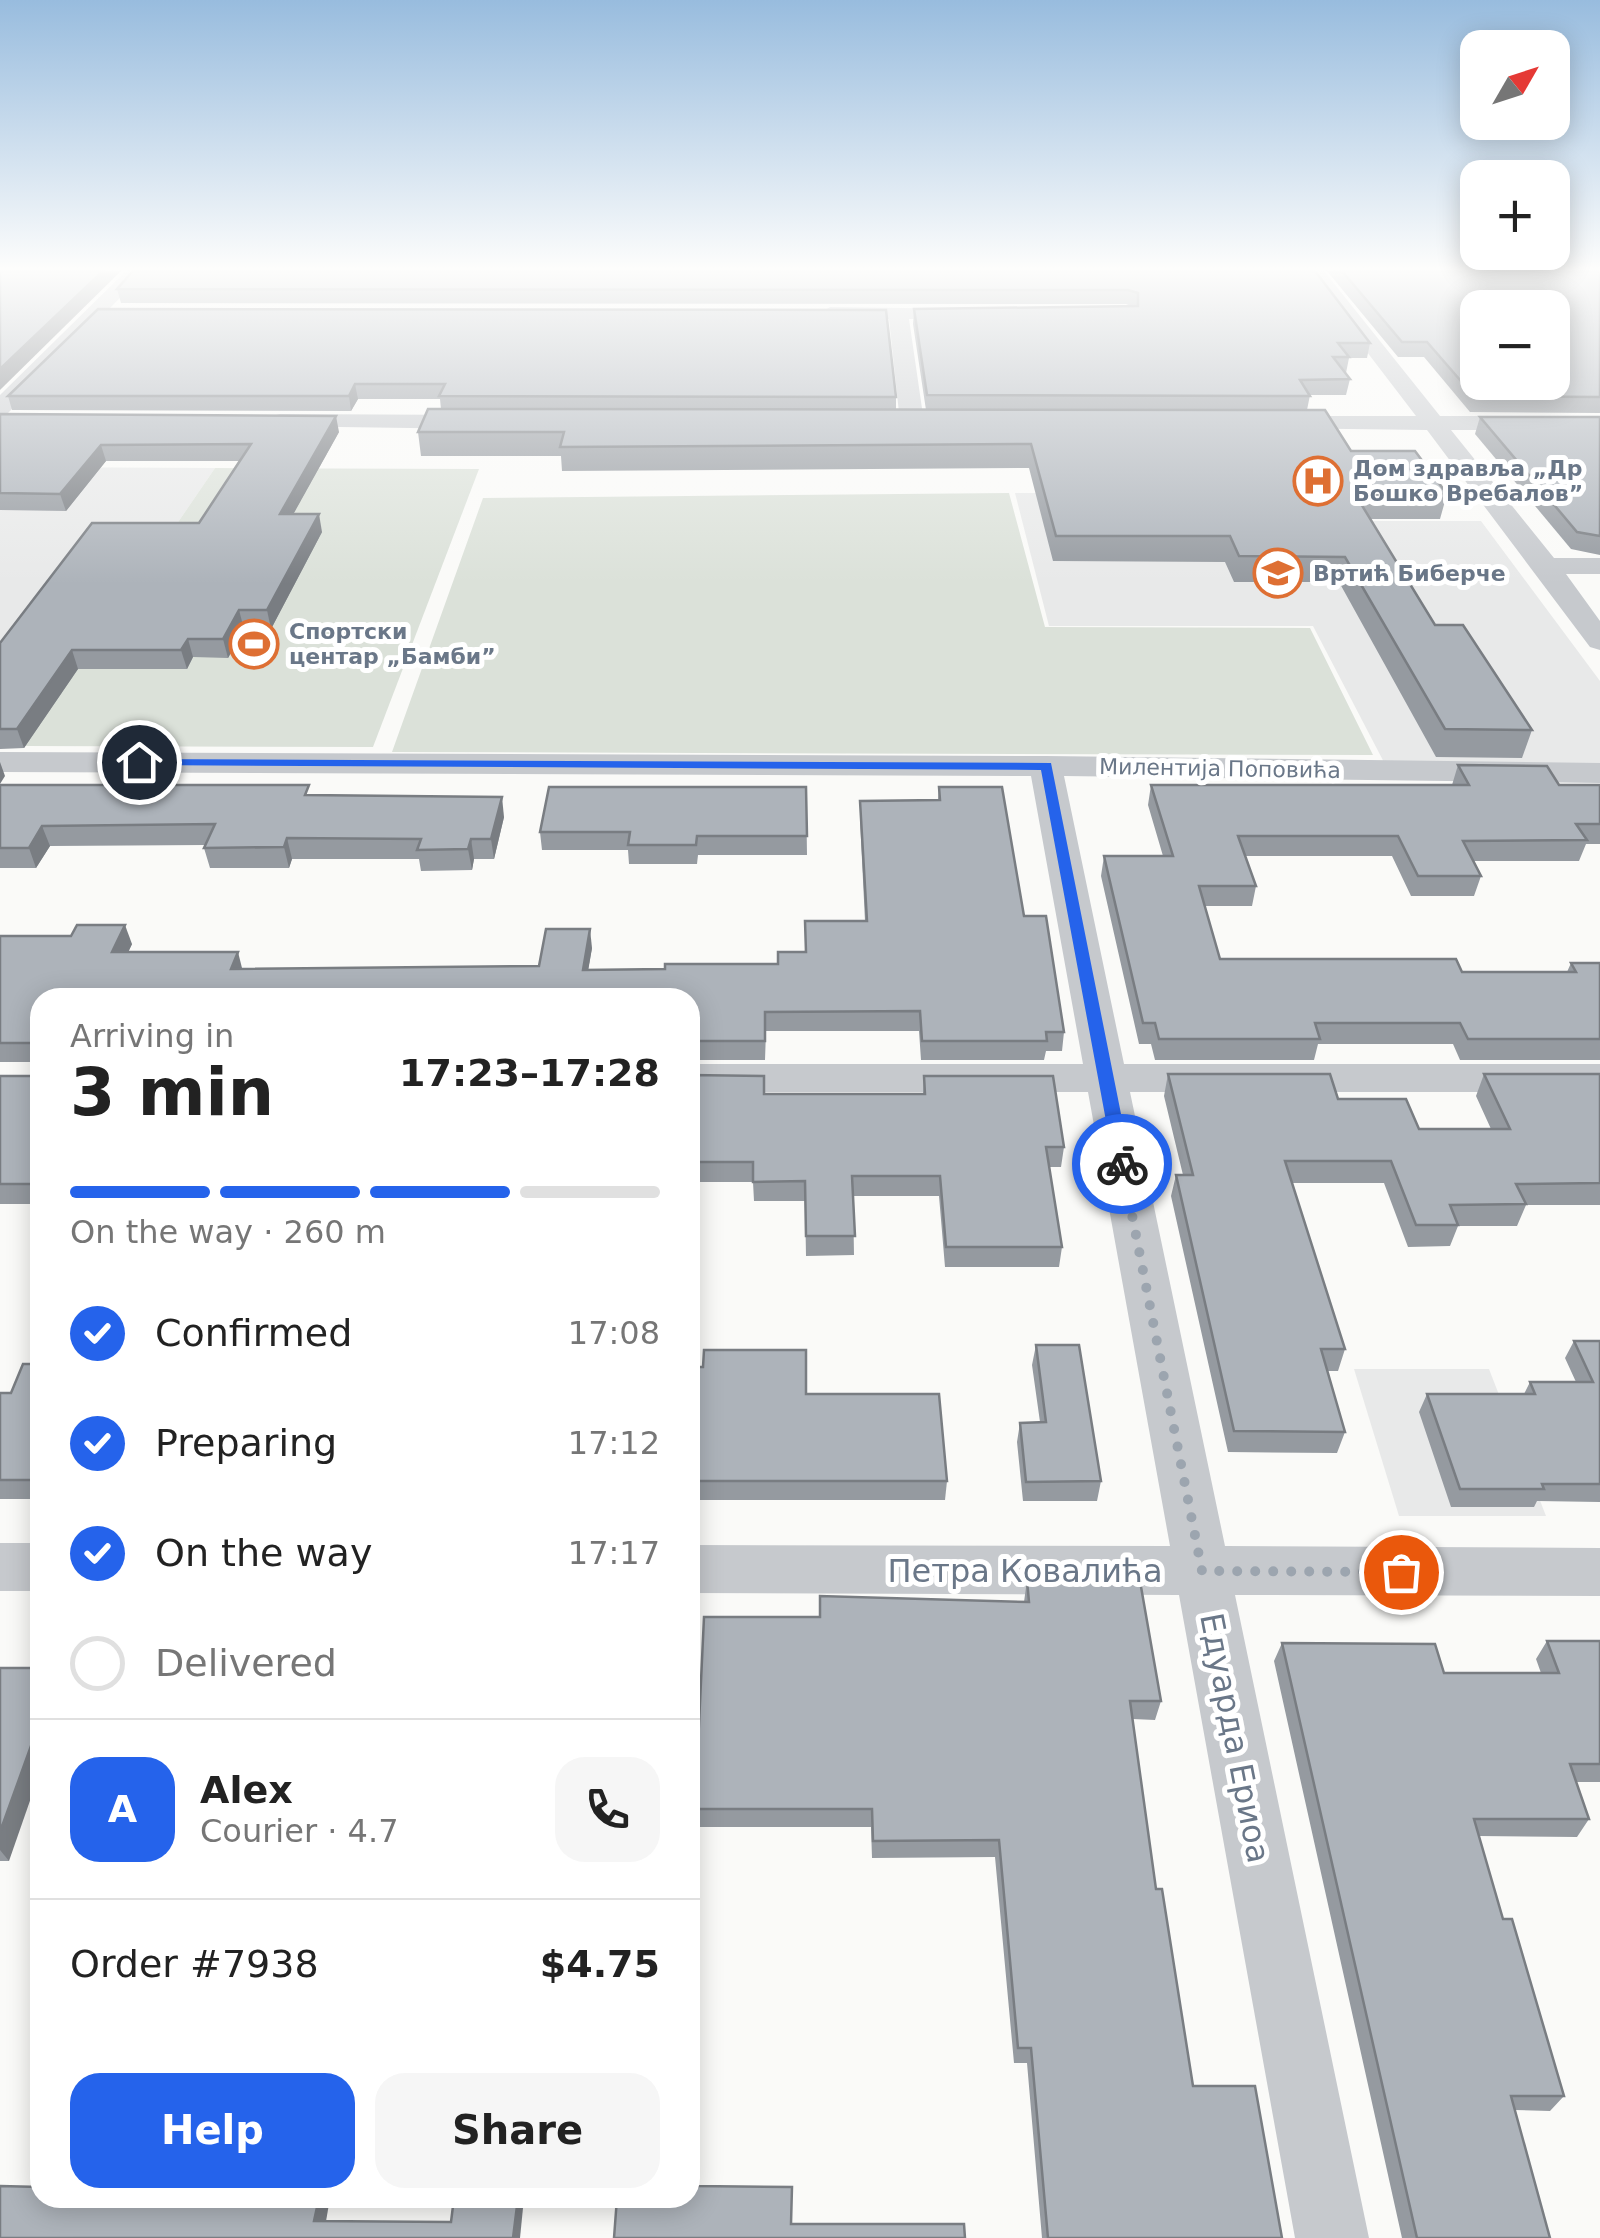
<!DOCTYPE html>
<meta charset="utf-8">
<style>
body{margin:0;font-family:"DejaVu Sans",sans-serif;background:#f6f6f6;color:#222;height:100vh;display:flex;flex-direction:column;font-size:38px;white-space:nowrap}
*{box-sizing:border-box;margin:0}
p{font-size:32px;color:#767676}
.icon{flex:none;width:55px;height:55px;fill:none;stroke:currentColor;stroke-width:2;stroke-linecap:round;stroke-linejoin:round}
.map{position:relative;flex:1;overflow:hidden}
.sheet{position:absolute;left:30px;top:988px;width:670px;height:1220px;display:flex;flex-direction:column;background:#fff;border-radius:30px;box-shadow:0 5px 25px #0003}
.sheet>*{flex:none}
.needle{width:65px;rotate:51deg}
.buttons{position:absolute;left:1460px;top:30px;display:grid;gap:20px}
.buttons a{display:grid;place-items:center;width:110px;height:110px;border-radius:20px;background:#fff;box-shadow:0 5px 25px #0003;font-size:50px}
.pin{position:absolute;display:grid;place-items:center;width:85px;height:85px;color:#fff;margin:-42px;border:5px solid #fff;border-radius:50%;box-shadow:0 2px 10px #0007}
.courier{position:absolute;display:grid;place-items:center;width:100px;height:100px;margin:-50px;border:8px solid #2563eb;border-radius:50%;background:#fff;color:#222;box-shadow:0 2px 12px #0007}
.summary em{font-style:normal;font-weight:600}
.summary div{display:flex;flex-direction:column-reverse}
.summary{display:flex;align-items:center;justify-content:space-between;height:170px;padding:0 40px}
h1{font-size:65px;font-weight:600;line-height:75px}
.bar{display:grid;grid-template-columns:repeat(4,1fr);gap:15px 10px;align-content:center;height:120px;padding:0 40px}
.bar i{height:12px;border-radius:8px;background:#e0e0e0}
.bar .on{background:#2563eb}
.bar p{grid-column:span 4}
.line{display:flex;align-items:center;gap:25px;padding:0 40px;border-top:2px solid #e0e0e0}
.line div{flex:1}
.round{display:grid;place-items:center;flex:none;width:105px;height:105px;border-radius:30px;background:#f6f6f6}
ol{padding:0 40px;list-style:none}
li{display:flex;align-items:center;gap:30px;height:110px}
li p{margin-inline-start:auto}
li .icon{padding:10px;border-radius:50%;background:#2563eb;color:#fff;stroke-width:4}
li:last-child{color:#767676}
li i{width:55px;height:55px;border:5px solid #e0e0e0;border-radius:50%}
.action{display:flex;gap:20px;margin-top:auto;padding:20px 40px}
.action a{flex:1;height:115px;border-radius:30px;background:#2563eb;color:#fff;font-size:40px;font-weight:600;line-height:115px;text-align:center}
.action a+a{background:#f6f6f6;color:#222}
.map>svg:first-child{display:block}
</style>
<div class="map">
<svg width="1600" height="2238" viewBox="0 0 1600 2238">
<rect width="100%" height="100%" fill="#fafaf8"/>
<g fill="#e8e9e9">
<polygon points="0,467 215,468 25,746 0,746"/>
<polygon points="1015,493 1268,493 1284,521 1481,521 1600,681 1600,769 1388,770 1313,626 1049,626"/>
<polygon points="1354,1369 1489,1369 1546,1516 1399,1516"/>
</g>
<g fill="#dbe1d9">
<polygon points="215,468 479,469 373,747 25,746"/>
<polygon points="1009,493 1045,627 1310,628 1373,755 392,752 483,498"/>
</g>
<g fill="none" stroke-linecap="round" stroke-linejoin="round">
<g fill="#c6c9cd" fill-rule="evenodd">
<polygon points="126,271 146,271 8,413 0,415 0,395"/>
<polygon points="1305,271 1324,271 1440,416 1600,416 1600,430 1451,430 1554,558 1600,558 1600,574 1566,574 1600,621 1600,650 1590,647 1427,430 1267,428 1263,423 1275,416 1416,416"/>
<polygon points="830,307 976,309 979,313 969,319 909,319 924,422 920,427 912,429 900,422 889,319 823,317 820,313"/>
<polygon points="280,414 479,415 491,422 479,429 272,426 268,421 272,416"/>
<polygon points="0,752 1046,756 1600,763 1600,783 1064,776 1124,1064 1600,1064 1600,1092 1130,1092 1225,1546 1600,1548 1600,1596 1235,1595 1369,2238 1295,2238 1179,1595 690,1593 690,1545 1170,1546 1088,1092 690,1092 690,1064 1083,1064 1031,776 0,772"/>
<rect x="0" y="1543" width="40" height="48"/>
</g>
</g>
<g fill="#959aa0">
<polygon points="1315,271 1370,343 1367,358 1349,358 1346,373 1350,379 1346,395 1310,395 1307,410 1351,451 1447,494 1440,519 1371,519 1435,625 1532,730 1522,758 1436,757 1339,582 1234,582 1225,562 1053,561 1029,468 562,471 561,456 421,456 418,432 441,409 440,399 358,399 351,411 12,410 8,396 98,309 896,397 896,410 926,410 913,324 914,309 1131,306 1126,304 121,303 117,289"/>
<polygon points="1327,271 1600,271 1600,413 1470,412 1424,357 1398,357"/>
<polygon points="0,414 339,432 293,514 322,532 271,629 244,629 228,658 193,657 187,669 78,669 24,748 0,749 0,643 199,523 240,461 106,461 66,511 0,510"/>
<polygon points="1480,417 1600,417 1600,555 1571,549 1475,434"/>
<polygon points="1458,765 1559,785 1600,785 1600,844 1586,844 1579,861 1474,861 1481,876 1474,896 1411,896 1392,856 1245,856 1256,886 1252,906 1205,906 1220,959 1462,972 1567,972 1571,963 1600,963 1600,1060 1460,1060 1453,1044 1318,1044 1314,1060 1155,1060 1151,1044 1139,1044 1101,876 1104,856 1163,856 1148,805 1151,785 1452,785"/>
<polygon points="0,785 311,795 504,817 494,859 474,859 472,870 421,871 419,859 292,859 289,868 210,868 204,848 205,845 50,846 36,868 0,868"/>
<polygon points="806,787 807,855 698,855 697,864 629,864 628,850 542,850 540,832"/>
<polygon points="939,787 1024,916 1064,1032 1062,1051 1046,1051 1044,1060 921,1060 919,1031 766,1031 765,1060 690,1060 690,998 40,998 40,1204 0,1204 0,1076 34,1076 34,1062 0,1062 0,936 71,936 132,944 128,952 242,969 539,966 592,948 588,970 665,969 778,964 865,921 860,819 860,801 938,800"/>
<polygon points="1168,1074 1338,1099 1419,1129 1491,1129 1476,1096 1484,1074 1600,1074 1600,1205 1526,1205 1517,1226 1458,1226 1450,1246 1408,1247 1384,1183 1292,1183 1345,1349 1338,1371 1327,1371 1345,1432 1337,1453 1228,1452 1171,1196 1176,1175 1183,1175 1164,1096"/>
<polygon points="690,1075 764,1094 923,1094 924,1076 1064,1147 1061,1167 1049,1167 1062,1247 1059,1267 945,1267 939,1196 853,1196 854,1255 806,1256 805,1201 754,1201 753,1182 690,1182"/>
<polygon points="1574,1341 1600,1341 1600,1502 1537,1501 1534,1507 1451,1507 1419,1412 1427,1394 1524,1394 1530,1382 1576,1382 1565,1358"/>
<polygon points="1036,1345 1101,1481 1097,1501 1023,1501 1017,1442 1020,1423 1040,1422 1032,1365"/>
<polygon points="40,1364 40,1499 0,1499 0,1393 11,1393"/>
<polygon points="690,1367 806,1394 947,1481 945,1500 690,1500"/>
<polygon points="1027,1580 1161,1701 1155,1720 1133,1719 1156,1889 1193,2086 1282,2238 1042,2238 1027,2063 1014,2063 995,1857 872,1858 871,1827 697,1827 695,1809 819,1617 1024,1602"/>
<polygon points="1547,1641 1600,1641 1600,1782 1576,1782 1589,1819 1577,1837 1479,1836 1503,1919 1564,2096 1550,2111 1515,2110 1550,2238 1402,2238 1274,1661 1282,1643 1444,1673 1541,1673 1536,1659"/>
<polygon points="0,1668 9,1861 0,1861"/>
</g>
<g fill="#797d82">
<polygon points="103,271 121,271 0,390 0,369"/>
<polygon points="355,384 358,399 351,411 349,396"/>
<polygon points="336,416 339,432 284,531 280,514"/>
<polygon points="101,445 106,461 66,511 60,494"/>
<polygon points="319,514 322,532 271,629 267,610"/>
<polygon points="239,610 244,629 228,658 223,639"/>
<polygon points="188,639 193,657 187,669 181,650"/>
<polygon points="72,650 78,669 24,748 17,729"/>
<polygon points="0,762 5,776 0,784"/>
<polygon points="502,797 504,817 494,859 491,839"/>
<polygon points="42,826 50,846 36,868 29,848"/>
<polygon points="287,838 292,859 289,868 284,847"/>
<polygon points="471,839 474,859 472,870 468,849"/>
<polygon points="125,925 132,944 119,972 112,952"/>
<polygon points="590,929 592,948 585,989 583,970"/>
<polygon points="238,952 243,972 231,969"/>
<polygon points="40,1721 40,1772 9,1861 0,1850 0,1832"/>
<polygon points="698,2083 700,2097 696,2199 694,2186"/>
<polygon points="319,2198 330,2198 324,2233 314,2221"/>
<polygon points="518,2198 524,2198 520,2238 513,2238"/>
</g>
<g fill="#adb3ba" stroke="#797d82" stroke-width="2.5" fill-rule="evenodd">
<polygon points="0,271 103,271 0,369"/>
<polygon points="133,271 1315,271 1370,343 1338,343 1349,357 1333,357 1350,379 1300,380 1310,396 927,395 914,309 1138,306 1138,293 1128,290 117,289"/>
<path d="M1342,271H1600V397L1474,396L1427,342H1402ZM1478,308H1552V382H1478Z"/>
<polygon points="98,309 886,310 896,397 439,396 445,384 355,384 349,396 8,396"/>
<polygon points="428,409 1325,410 1351,451 1415,451 1447,494 1355,494 1435,625 1463,625 1532,730 1445,729 1345,557 1239,556 1230,536 1056,536 1031,444 560,447 564,432 418,432"/>
<polygon points="0,414 336,416 280,514 319,514 267,610 239,610 223,639 188,639 181,650 72,650 17,729 0,729 0,643 92,523 199,523 251,444 101,445 60,494 0,493"/>
<polygon points="1480,417 1600,417 1600,536 1577,532"/>
<polygon points="1458,765 1547,766 1559,785 1600,785 1600,824 1576,824 1587,840 1463,841 1481,876 1418,876 1398,836 1238,836 1256,886 1199,886 1220,959 1456,959 1462,972 1576,972 1571,963 1600,963 1600,1039 1468,1039 1460,1023 1315,1023 1320,1039 1159,1039 1155,1023 1143,1023 1104,856 1173,856 1151,785 1469,785"/>
<polygon points="0,785 309,785 305,795 502,797 491,839 471,839 468,849 417,850 421,839 287,838 284,847 204,848 215,824 42,826 29,848 0,848"/>
<polygon points="549,787 806,787 807,836 697,836 696,845 628,845 630,832 540,832"/>
<polygon points="939,787 1002,787 1024,916 1046,916 1064,1032 1046,1032 1047,1041 922,1041 920,1011 765,1012 765,1041 690,1041 690,998 40,998 40,1184 0,1184 0,1076 34,1076 34,1043 0,1043 0,936 71,936 77,925 125,925 112,952 238,952 231,969 539,966 546,929 590,929 583,970 665,969 665,964 778,964 778,952 806,952 805,921 867,921 860,801 940,800"/>
<polygon points="1168,1074 1330,1074 1338,1099 1406,1099 1419,1129 1510,1129 1484,1074 1600,1074 1600,1183 1516,1184 1526,1204 1450,1205 1458,1225 1416,1225 1391,1161 1285,1161 1345,1349 1321,1349 1345,1432 1234,1431 1176,1175 1193,1175"/>
<polygon points="690,1075 764,1076 764,1094 925,1094 924,1076 1053,1076 1064,1147 1046,1147 1062,1247 946,1247 940,1176 852,1176 855,1236 806,1236 805,1181 753,1182 753,1162 690,1162"/>
<polygon points="1574,1341 1600,1341 1600,1484 1542,1484 1544,1489 1460,1489 1427,1394 1535,1394 1530,1382 1593,1382"/>
<polygon points="1036,1345 1079,1345 1101,1481 1026,1482 1020,1423 1046,1422"/>
<polygon points="704,1350 806,1350 806,1394 939,1394 947,1481 690,1481 690,1367 703,1367"/>
<polygon points="23,1364 40,1364 40,1480 0,1480 0,1393 11,1393"/>
<polygon points="1027,1580 1140,1581 1161,1701 1130,1701 1156,1889 1162,1889 1193,2086 1255,2086 1282,2238 1048,2238 1031,2048 1018,2048 999,1840 873,1841 872,1809 695,1809 704,1617 820,1617 820,1596 1029,1602"/>
<polygon points="1547,1641 1600,1641 1600,1764 1570,1764 1589,1819 1474,1819 1503,1919 1512,1919 1564,2096 1511,2096 1550,2238 1417,2238 1282,1643 1435,1644 1444,1673 1559,1673"/>
<polygon points="0,1668 40,1668 40,1721 0,1832"/>
<polygon points="690,2083 698,2083 694,2186 792,2187 791,2224 964,2224 965,2238 614,2238 617,2198 690,2198"/>
<polygon points="0,2186 40,2187 40,2198 319,2198 314,2221 451,2222 454,2198 518,2198 513,2238 0,2238"/>
</g>
<linearGradient id="sky" x2="0" y2="1"><stop stop-color="#98bcde"/><stop offset="0.46" stop-color="#fdfdfc"/><stop offset="1" stop-color="#fdfdfc" stop-opacity="0"/></linearGradient>
<rect width="1600" height="584" fill="url(#sky)"/>
<polygon fill="#2563eb" points="134,759 1051,763 1131,1164 1122,1170 1114,1164 1041,770 139,765 133,762"/>
<g fill="none" stroke-linecap="round" stroke-linejoin="round">
<polyline stroke="#9ca5af" stroke-width="10" stroke-dasharray="0 18" points="1122,1164 1202,1571 1401,1572"/>
</g>
<defs>
<g id="hospital-ring" transform="scale(2.5)"><circle r="9.5" fill="#fff" stroke="#de6f33" stroke-width="1.5"/><path d="M-5-5h3v3.5h4V-5h3V5h-3V1.5h-4V5h-3Z" fill="#de6f33"/></g>
<g id="school-ring" transform="scale(2.5)"><circle r="9.5" fill="#fff" stroke="#de6f33" stroke-width="1.5"/><path d="M0-5L7-2L0 1L-7-2ZM-4 1L0 2.5L4 1V4Q0 6-4 4Z" fill="#de6f33"/></g>
<g id="stadium-ring" transform="scale(2.5)"><circle r="9.5" fill="#fff" stroke="#de6f33" stroke-width="1.5"/><path d="M0-5a6.5 5 0 1 0 0 10a6.5 5 0 1 0 0-10ZM-3.5-1.8h7v3.6h-7Z" fill="#de6f33"/></g>
</defs>
<g fill-rule="evenodd">
<use href="#hospital-ring" x="1318" y="481"/>
<use href="#school-ring" x="1278" y="573"/>
<use href="#stadium-ring" x="254" y="644"/>
</g>
<g text-anchor="middle" stroke-width="10" stroke-linejoin="round" paint-order="stroke">
<g font-size="22" font-weight="bold" fill="#6a7788" stroke="#fff" text-anchor="start">
<text x="1353" y="476">Дом здравља „Др<tspan x="1353" dy="25">Бошко Вребалов”</tspan></text>
<text x="1313" y="581">Вртић Биберче</text>
<text x="289" y="639">Спортски<tspan x="289" dy="25">центар „Бамби”</tspan></text>
</g>
<g font-size="22" fill="#6a7788" stroke="#fff">
<text transform="translate(1220 768) rotate(1)" y="8">Милентија Поповића</text>
</g>
<g font-size="32" fill="#6a7788" stroke="#fff">
<text x="1025" y="1582">Петра Ковалића</text>
<text transform="translate(1235 1738) rotate(79)" y="11">Едуарда Ериоа</text>
</g>
</g>
</svg>
<div class="buttons">
<a><svg class="needle" viewBox="-14 -14 28 28"><path d="M0-13l5 13h-10z" fill="#e53935"/><path d="M0 13l5-13h-10z" fill="#767676"/></svg></a>
<a>+</a>
<a>−</a>
</div>
<div class="pin" style="left:1401px;top:1572px;background:#ea580c"><svg class="icon" aria-label="bag" viewBox="0 0 24 24"><path d="M5 8h14l-1 12H6zM9 8a3 3 0 0 1 6 0"/></svg></div>
<div class="pin" style="left:139px;top:762px;background:#1f2937"><svg class="icon" aria-label="home" viewBox="0 0 24 24"><path d="M3 11l9-7 9 7M6 9v11h12V9"/></svg></div>
<div class="courier" style="left:1122px;top:1164px"><svg class="icon" aria-label="bike" viewBox="0 0 24 24"><circle cx="6" cy="16" r="4"/><circle cx="18" cy="16" r="4"/><path d="M6 16l4-8h5l3 8M10 8l3 8H6M13 5h3"/></svg></div>
<section class="sheet">
<div class="summary"><div><h1>3 min</h1><p>Arriving in</p></div><em>17:23–17:28</em></div>
<div class="bar"><i class="on"></i><i class="on"></i><i class="on"></i><i></i><p>On the way · 260 m</p></div>
<ol>
<li><svg class="icon" aria-label="check" viewBox="0 0 24 24"><path d="M5 12l5 5 9-10"/></svg>Confirmed<p>17:08</p></li>
<li><svg class="icon" aria-label="check" viewBox="0 0 24 24"><path d="M5 12l5 5 9-10"/></svg>Preparing<p>17:12</p></li>
<li><svg class="icon" aria-label="check" viewBox="0 0 24 24"><path d="M5 12l5 5 9-10"/></svg>On the way<p>17:17</p></li>
<li><i></i>Delivered</li>
</ol>
<div class="line" style="height:180px"><b class="round" style="background:#2563eb;color:#fff">A</b><div><b>Alex</b><p>Courier · 4.7</p></div><a class="round"><svg class="icon" aria-label="phone" viewBox="0 0 24 24"><path d="M5 4h4l2 5-3 2q2 4 5 5l2-3 5 2v4C11 20 4 13 5 4z"/></svg></a></div>
<div class="line" style="height:130px"><div>Order #7938</div><b>$4.75</b></div>
<div class="action"><a>Help</a><a>Share</a></div>
</section>
</div>
